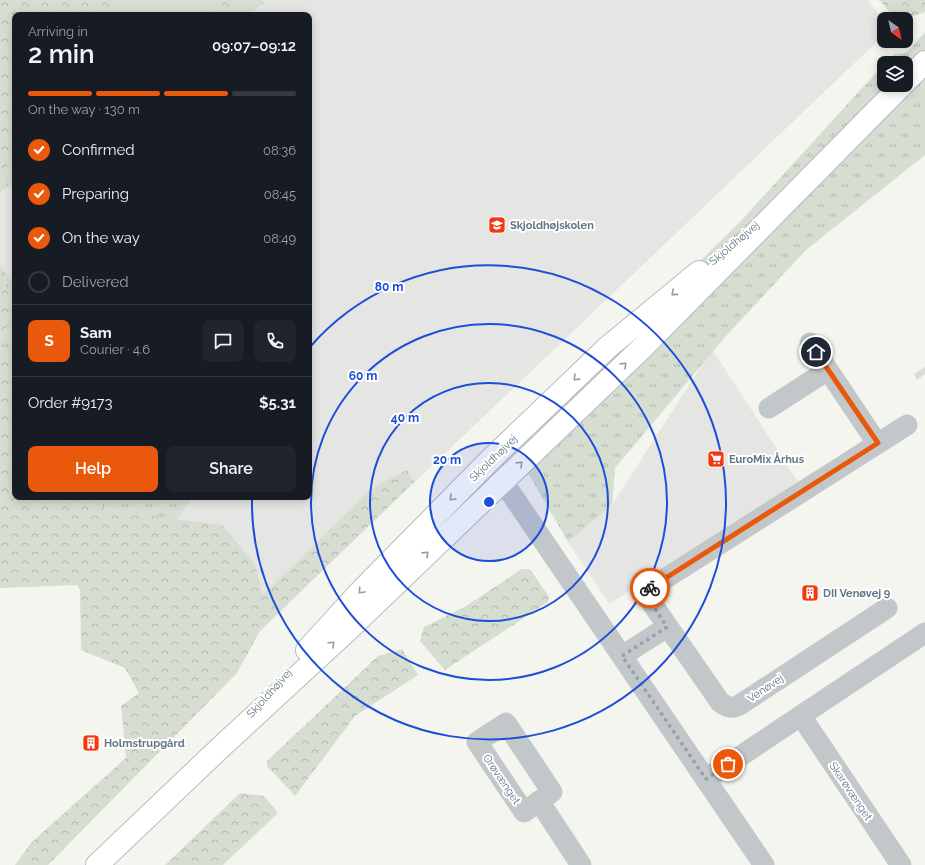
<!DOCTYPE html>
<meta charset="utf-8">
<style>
body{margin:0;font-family:Raleway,sans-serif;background:#20242c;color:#f1f3f6;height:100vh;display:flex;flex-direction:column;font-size:15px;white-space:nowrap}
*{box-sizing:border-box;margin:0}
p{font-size:13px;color:#9ea1a6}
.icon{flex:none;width:22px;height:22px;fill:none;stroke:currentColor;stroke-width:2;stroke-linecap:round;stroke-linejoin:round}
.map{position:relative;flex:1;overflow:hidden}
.details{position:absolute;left:12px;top:12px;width:300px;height:488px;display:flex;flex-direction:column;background:#171b24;border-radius:8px;box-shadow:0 2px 10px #0003}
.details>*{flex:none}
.needle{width:26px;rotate:146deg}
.fabs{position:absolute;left:877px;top:12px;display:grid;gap:8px}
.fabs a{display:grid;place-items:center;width:36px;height:36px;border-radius:8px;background:#171b24;box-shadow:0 2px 10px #0003;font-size:20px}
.pin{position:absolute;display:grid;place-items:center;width:34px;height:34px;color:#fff;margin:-17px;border:2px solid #fff;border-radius:50%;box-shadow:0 1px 4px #0007}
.courier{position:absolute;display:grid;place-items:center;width:40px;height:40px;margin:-20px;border:3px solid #ea580c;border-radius:50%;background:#fff;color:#222;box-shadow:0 1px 5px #0007}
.summary em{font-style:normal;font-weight:600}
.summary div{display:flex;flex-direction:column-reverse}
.summary{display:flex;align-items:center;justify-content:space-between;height:68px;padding:0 16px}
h1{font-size:26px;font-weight:600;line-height:30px}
.bar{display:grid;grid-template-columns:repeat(4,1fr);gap:6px 4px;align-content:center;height:48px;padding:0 16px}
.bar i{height:5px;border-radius:3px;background:#363941}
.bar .on{background:#ea580c}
.bar p{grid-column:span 4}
.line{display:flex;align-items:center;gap:10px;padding:0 16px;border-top:1px solid #363941}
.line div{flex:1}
.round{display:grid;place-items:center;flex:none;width:42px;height:42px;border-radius:8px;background:#20242c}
ol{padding:0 16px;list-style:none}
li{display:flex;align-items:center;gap:12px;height:44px}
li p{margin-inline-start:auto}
li .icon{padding:4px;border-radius:50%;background:#ea580c;color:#fff;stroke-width:4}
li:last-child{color:#9ea1a6}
li i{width:22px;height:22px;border:2px solid #363941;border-radius:50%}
.primary-button{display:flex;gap:8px;margin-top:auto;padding:8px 16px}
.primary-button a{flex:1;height:46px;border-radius:8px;background:#ea580c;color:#fff;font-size:16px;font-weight:600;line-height:46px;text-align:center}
.primary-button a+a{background:#20242c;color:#f1f3f6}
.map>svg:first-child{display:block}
</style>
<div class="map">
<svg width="925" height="865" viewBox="0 0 925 865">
<defs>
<pattern id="grass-tufts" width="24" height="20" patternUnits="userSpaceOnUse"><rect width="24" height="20" fill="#d6ddd1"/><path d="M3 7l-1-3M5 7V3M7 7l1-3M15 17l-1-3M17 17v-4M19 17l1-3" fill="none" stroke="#b1b8af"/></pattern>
<pattern id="forest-crowns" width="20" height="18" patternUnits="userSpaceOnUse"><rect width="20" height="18" fill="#d6ddd1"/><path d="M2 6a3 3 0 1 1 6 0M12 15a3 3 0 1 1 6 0" fill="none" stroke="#b1b8af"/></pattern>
</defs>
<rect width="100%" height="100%" fill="#f5f5f0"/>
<g fill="#e5e6e4" fill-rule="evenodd">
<path d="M0,0H868L884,21V35L221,667L0,525ZM15,15H309V497H15Z"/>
<polygon points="712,349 799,483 609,604 568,542 612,505"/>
</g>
<g fill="url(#grass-tufts)">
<polygon points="925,32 925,155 806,250 726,336 615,468 612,505 568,542 512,445 739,223 884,64 884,85 906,85 906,63 885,63 894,54 906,53"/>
<polygon points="5,272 15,287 15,353 0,356 0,338 11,319"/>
<polygon points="925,367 925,374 917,380 914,374"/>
<polygon points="95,497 193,497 177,519 106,510"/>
</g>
<g fill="url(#forest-crowns)">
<polygon points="0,0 262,0 264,3 248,15 15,15 15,181 0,192"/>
<polygon points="879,0 925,0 925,12 905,19 896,19"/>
<polygon points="0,266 5,272 11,319 0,337"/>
<polygon points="15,353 15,497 95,497 106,510 222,525 255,564 263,595 371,489 407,470 414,482 260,631 237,673 48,865 15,865 31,843 126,758 121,706 139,693 125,668 81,650 80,590 77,585 0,588 0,356"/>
<polygon points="522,569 530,569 549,597 548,602 445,670 420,641 424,627 466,606"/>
<polygon points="402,649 418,675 355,716 295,796 267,766 267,761 378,656"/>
<polygon points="240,793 264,796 278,813 223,865 165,865"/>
</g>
<g fill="#d6ddd1">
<polygon points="106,0 222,0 201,15 117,15"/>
<polygon points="240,0 259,0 262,4 246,15 219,15"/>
<polygon points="15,160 15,178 0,189 0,171"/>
</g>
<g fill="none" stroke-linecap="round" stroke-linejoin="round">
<g stroke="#b6bcc0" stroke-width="24">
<g id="secondary">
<polyline points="906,81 925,62"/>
<polyline points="307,650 360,592 489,461 608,347 699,272"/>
<polyline points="97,865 221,747 349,629 642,348 902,85"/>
</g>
</g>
<g stroke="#c2c7ca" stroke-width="21">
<polyline points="810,343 877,443"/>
<polyline points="769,408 828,370"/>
<polyline points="489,461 764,865"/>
<path d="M887,608L741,704C732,709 728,708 720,702L644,592L907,425"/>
<polyline points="622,656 667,627"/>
<polyline points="801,716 901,865"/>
<polygon points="506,723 552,792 524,812 477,742"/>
<polyline points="706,779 925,633"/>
<polyline points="539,801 581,865"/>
</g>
<use href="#secondary" stroke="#fff" stroke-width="22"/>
</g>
<defs><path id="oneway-chevron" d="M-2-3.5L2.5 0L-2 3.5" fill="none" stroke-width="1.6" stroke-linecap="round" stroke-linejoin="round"/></defs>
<g stroke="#90a0aa">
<use href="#oneway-chevron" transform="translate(674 293) rotate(140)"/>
<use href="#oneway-chevron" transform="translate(624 365) rotate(-44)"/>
<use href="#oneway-chevron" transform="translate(576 378) rotate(136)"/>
<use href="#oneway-chevron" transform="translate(520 464) rotate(-44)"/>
<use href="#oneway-chevron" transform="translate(452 498) rotate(135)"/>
<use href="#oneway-chevron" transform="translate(426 554) rotate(-44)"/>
<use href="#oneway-chevron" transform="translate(361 591) rotate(133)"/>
<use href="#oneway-chevron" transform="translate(332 644) rotate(-43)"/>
</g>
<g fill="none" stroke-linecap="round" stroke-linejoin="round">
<polyline stroke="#95a3aa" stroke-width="4" stroke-dasharray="0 7.2" points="650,588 644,592 667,627 622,656 706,779 728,764"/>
<polyline stroke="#ea580c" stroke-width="5" points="650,588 878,443 816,352"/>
</g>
<circle cx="489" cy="502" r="59" fill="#1d4ed8" fill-opacity=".12"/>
<g fill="none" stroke="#1d4ed8" stroke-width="2">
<circle cx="489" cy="502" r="59"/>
<circle cx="489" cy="502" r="119"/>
<circle cx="489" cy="502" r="178"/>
<path d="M310 347A237 237 0 1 1 252 498"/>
</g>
<defs>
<g id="school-square" transform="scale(0.9)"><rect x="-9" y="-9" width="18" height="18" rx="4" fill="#f53710" stroke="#fff"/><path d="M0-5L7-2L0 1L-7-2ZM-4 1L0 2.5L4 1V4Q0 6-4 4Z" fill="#fff"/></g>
<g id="supermarket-square" transform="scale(0.9)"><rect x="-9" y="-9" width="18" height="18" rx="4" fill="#f53710" stroke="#fff"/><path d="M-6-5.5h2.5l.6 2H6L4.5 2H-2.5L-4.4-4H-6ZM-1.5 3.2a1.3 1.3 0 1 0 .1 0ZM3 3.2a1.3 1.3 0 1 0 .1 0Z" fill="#fff"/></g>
<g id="building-square" transform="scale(0.9)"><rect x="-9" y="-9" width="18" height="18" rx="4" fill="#f53710" stroke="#fff"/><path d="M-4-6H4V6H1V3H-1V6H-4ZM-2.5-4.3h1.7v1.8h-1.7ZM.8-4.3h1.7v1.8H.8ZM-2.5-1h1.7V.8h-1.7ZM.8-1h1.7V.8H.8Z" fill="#fff"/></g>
</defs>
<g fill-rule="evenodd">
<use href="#school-square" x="497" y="225"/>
<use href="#supermarket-square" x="716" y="459"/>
<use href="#building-square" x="810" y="593"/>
<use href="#building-square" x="91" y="743"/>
</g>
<g text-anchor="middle" stroke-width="4" stroke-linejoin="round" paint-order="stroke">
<g font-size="11" font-weight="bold" fill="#617785" stroke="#fff" text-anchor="start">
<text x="510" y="229">Skjoldhøjskolen</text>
<text x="729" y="463">EuroMix Århus</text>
<text x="823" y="597">DII Venøvej 9</text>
<text x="104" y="747">Holmstrupgård</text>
</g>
<g font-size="11" fill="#617785" stroke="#fff">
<text transform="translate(734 243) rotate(-40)" y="4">Skjoldhøjvej</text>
<text transform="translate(493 458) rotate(-44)" y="4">Skjoldhøjvej</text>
<text transform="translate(765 688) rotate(-34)" y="4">Venøvej</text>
<text transform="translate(269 693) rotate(-48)" y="4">Skjoldhøjvej</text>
<text transform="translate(502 779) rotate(56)" y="4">Orøvænget</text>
<text transform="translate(851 791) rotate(56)" y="4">Skarøvænget</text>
</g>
</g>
<circle cx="489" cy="502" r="6" fill="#1d4ed8" stroke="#fff" stroke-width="2"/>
<g font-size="12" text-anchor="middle" font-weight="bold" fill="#1d4ed8" stroke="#fff" stroke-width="4" stroke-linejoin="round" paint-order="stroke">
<text x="389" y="291">80 m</text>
<text x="363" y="380">60 m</text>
<text x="405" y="422">40 m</text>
<text x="447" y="464">20 m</text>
</g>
</svg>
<div class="fabs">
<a><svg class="needle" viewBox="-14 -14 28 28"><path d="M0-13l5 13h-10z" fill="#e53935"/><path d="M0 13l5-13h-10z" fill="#9ea1a6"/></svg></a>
<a><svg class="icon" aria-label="layers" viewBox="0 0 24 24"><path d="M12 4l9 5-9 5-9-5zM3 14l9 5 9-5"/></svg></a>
</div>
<div class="pin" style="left:728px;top:764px;background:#ea580c"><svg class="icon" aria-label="bag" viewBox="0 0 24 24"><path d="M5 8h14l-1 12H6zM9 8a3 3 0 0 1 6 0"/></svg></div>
<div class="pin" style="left:816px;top:352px;background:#1f2937"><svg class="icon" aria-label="home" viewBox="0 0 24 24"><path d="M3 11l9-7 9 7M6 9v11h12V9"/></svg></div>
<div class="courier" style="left:650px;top:588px"><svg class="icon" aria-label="bike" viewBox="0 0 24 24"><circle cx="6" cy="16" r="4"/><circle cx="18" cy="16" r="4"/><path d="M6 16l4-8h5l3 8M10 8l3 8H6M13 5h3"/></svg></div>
<section class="details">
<div class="summary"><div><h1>2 min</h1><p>Arriving in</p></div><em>09:07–09:12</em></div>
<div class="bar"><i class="on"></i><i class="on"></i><i class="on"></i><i></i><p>On the way · 130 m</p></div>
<ol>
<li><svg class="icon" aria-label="check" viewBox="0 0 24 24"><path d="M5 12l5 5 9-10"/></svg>Confirmed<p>08:36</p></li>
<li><svg class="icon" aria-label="check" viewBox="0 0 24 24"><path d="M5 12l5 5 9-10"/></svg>Preparing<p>08:45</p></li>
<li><svg class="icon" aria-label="check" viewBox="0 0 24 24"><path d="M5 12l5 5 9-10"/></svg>On the way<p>08:49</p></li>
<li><i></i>Delivered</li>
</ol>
<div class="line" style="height:72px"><b class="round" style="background:#ea580c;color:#fff">S</b><div><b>Sam</b><p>Courier · 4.6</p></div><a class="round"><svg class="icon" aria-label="chat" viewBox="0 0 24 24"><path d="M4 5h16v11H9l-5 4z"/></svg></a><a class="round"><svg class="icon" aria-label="phone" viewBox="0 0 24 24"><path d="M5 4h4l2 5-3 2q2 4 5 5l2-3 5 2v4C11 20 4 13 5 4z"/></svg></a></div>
<div class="line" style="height:52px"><div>Order #9173</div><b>$5.31</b></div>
<div class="primary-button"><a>Help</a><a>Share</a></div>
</section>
</div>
